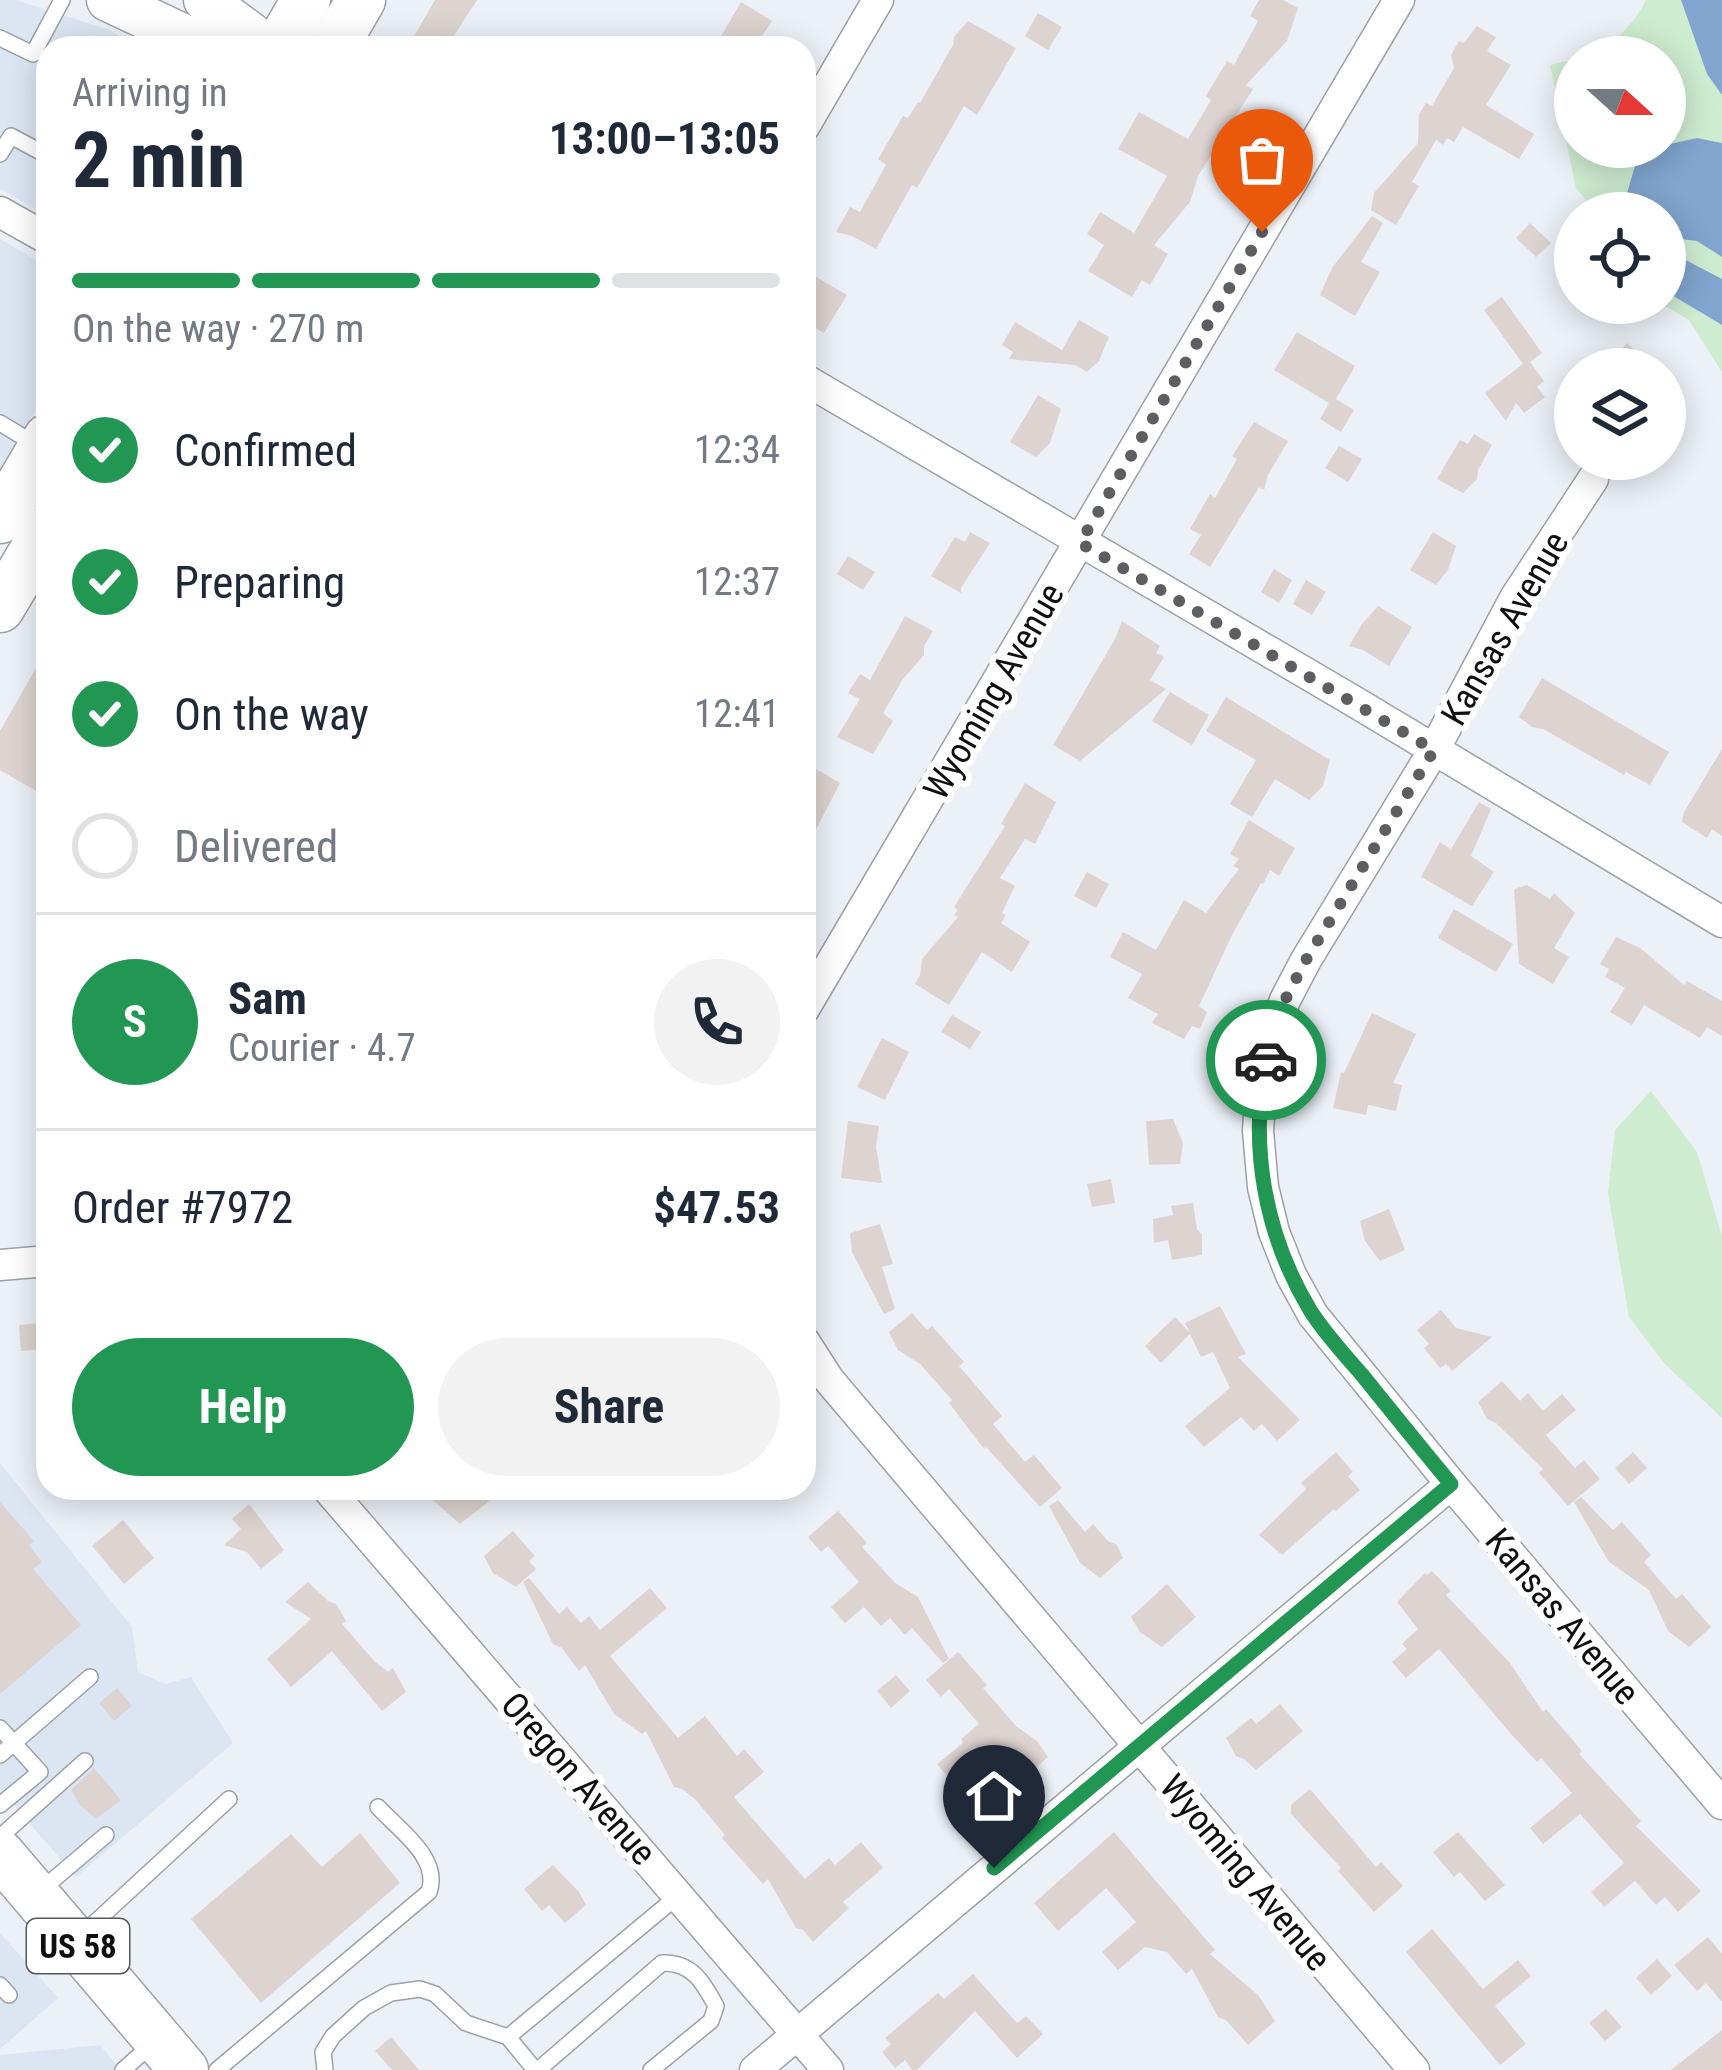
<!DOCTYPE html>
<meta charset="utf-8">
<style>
body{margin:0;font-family:"Roboto Condensed",sans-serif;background:#f2f2f3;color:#1f2937;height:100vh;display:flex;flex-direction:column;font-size:45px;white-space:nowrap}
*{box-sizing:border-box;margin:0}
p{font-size:39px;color:#747a83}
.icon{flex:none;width:66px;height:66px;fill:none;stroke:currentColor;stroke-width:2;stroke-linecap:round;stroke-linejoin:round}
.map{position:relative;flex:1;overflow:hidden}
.details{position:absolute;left:36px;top:36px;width:780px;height:1464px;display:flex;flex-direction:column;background:#fff;border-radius:36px;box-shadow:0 6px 30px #0003}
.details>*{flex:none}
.needle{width:78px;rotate:111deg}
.controls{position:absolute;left:1554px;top:36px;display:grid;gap:24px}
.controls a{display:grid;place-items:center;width:132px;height:132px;border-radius:50%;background:#fff;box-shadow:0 6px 30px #0003;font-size:60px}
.pin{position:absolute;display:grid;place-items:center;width:102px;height:102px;color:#fff;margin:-123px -51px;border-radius:50% 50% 50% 0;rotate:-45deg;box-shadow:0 0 12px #0007}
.pin .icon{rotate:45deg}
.courier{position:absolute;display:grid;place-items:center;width:120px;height:120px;margin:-60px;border:9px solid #219753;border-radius:50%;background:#fff;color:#222;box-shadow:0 3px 15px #0007}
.overview em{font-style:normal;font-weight:700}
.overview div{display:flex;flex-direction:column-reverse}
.overview{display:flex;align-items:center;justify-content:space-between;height:204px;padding:0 36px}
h1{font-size:78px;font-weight:700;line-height:90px}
.bar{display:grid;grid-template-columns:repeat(4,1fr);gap:18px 12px;align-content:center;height:144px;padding:0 36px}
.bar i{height:15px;border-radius:9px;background:#e0e1e3}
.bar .current{background:#219753}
.bar p{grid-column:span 4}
.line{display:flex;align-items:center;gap:30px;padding:0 36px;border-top:3px solid #e0e1e3}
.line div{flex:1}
.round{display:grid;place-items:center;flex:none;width:126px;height:126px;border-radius:63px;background:#f2f2f3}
ol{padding:0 36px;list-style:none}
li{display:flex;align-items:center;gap:36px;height:132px}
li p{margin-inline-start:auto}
li .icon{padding:12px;border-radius:50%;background:#219753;color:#fff;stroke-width:4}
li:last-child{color:#747a83}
li i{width:66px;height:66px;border:6px solid #e0e1e3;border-radius:50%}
.button{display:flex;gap:24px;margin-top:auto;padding:24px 36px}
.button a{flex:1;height:138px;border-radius:72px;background:#219753;color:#fff;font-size:48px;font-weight:700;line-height:138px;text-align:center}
.button a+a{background:#f2f2f3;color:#1f2937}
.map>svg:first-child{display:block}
</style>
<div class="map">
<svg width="1722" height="2070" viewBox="0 0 1722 2070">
<rect width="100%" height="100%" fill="#ecf1f8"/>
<g fill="#dce6f3">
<polygon points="0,0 16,0 107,29 143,48 48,48 48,216 0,189"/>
<polygon points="0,239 48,267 48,389 0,470"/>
<polygon points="0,1463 132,1627 138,1672 166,1684 191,1677 233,1743 76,1877 0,1789"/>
<polygon points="0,1933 58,1998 0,2049"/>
<polygon points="100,2045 121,2070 0,2070 0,2055"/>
</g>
<g fill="#ceecd0">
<path d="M1646,0H1681L1707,74L1722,95V143L1697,138L1665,145V57H1582C1610,50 1633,26 1646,0Z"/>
<polygon points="1575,59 1575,147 1661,147 1635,166 1621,213 1597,213 1576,188 1550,65"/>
<polygon points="1680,239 1697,241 1722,257 1722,279 1680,257 1671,248"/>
<polygon points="1665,291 1722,325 1722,372 1689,320 1660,303 1665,303"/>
<polygon points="1651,1091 1697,1152 1722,1236 1722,1418 1663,1362 1629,1317 1608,1193 1615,1130"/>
</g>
<g fill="#81a5cf">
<polygon points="1681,0 1722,0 1722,95 1707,74"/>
<polygon points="1697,138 1722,143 1722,257 1697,241 1680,239 1671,248 1680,257 1722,279 1722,325 1665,291 1665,213 1621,213 1635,166 1665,145"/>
</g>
<g fill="#ddd4d1">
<polygon points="435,0 477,0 446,48 407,48"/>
<polygon points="1259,0 1283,0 1298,8 1287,41 1246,85 1253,89 1198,176 1190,202 1154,245 1168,254 1150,285 1142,280 1132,297 1088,271 1104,245 1087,234 1100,212 1134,233 1167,176 1118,149 1139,112 1188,139 1211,100 1206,96 1227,61 1234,65 1258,21 1250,16"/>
<polygon points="741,2 772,21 754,48 714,48"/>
<polygon points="1038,13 1062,27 1048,50 1025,36"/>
<polygon points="968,21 1016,48 977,115 964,106 917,188 912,185 876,249 852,236 836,232 850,207 860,212 886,165 878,159 903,116 908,118 918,102 920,103 953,45 954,37"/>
<polygon points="1477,26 1496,37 1487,51 1511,65 1486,105 1534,134 1519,159 1463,127 1454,142 1447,138 1443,145 1436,140 1412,182 1419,186 1396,225 1371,210 1374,193 1418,143 1419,114 1426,103 1432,106 1454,68 1451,55 1459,41 1464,43"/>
<polygon points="1372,216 1383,223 1361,262 1380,272 1355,316 1320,295 1332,268"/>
<polygon points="1530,223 1551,243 1536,257 1516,238"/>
<polygon points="811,274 847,295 824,333 804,321 804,286"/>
<polygon points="1502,297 1542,353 1530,362 1544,381 1537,387 1545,397 1524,413 1516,403 1506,421 1485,393 1523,364 1484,310"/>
<polygon points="1079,320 1109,337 1099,361 1087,372 1075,365 1009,359 1013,352 1002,345 1015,322 1062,350"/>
<polygon points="1297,332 1355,366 1336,399 1354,410 1341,432 1320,419 1329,403 1274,370"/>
<polygon points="1627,343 1655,369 1604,369"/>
<polygon points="1038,395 1061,409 1050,443 1036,457 1010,442"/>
<polygon points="1254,422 1288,441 1268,475 1264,490 1259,487 1210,567 1189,554 1201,535 1190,529 1210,494 1215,498 1237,459 1232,456"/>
<polygon points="1474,434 1492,445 1478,470 1477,479 1463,493 1437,479 1460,440 1468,444"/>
<polygon points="1339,446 1362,459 1348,482 1325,468"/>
<polygon points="970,532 990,543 961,588 961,593 931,576 955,537 965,542"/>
<polygon points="1433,532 1456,546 1448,570 1436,585 1410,570"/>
<polygon points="848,556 875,572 863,590 837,574"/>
<polygon points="1274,569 1292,580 1279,603 1261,592"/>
<polygon points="1306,580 1326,592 1312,615 1293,604"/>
<polygon points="1378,606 1412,627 1389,666 1363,650 1349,646 1362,624"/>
<polygon points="905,616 933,631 924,646 924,655 903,679 883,713 893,721 873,754 837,737 860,699 848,693 860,674 870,680"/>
<polygon points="1122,621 1160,646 1156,653 1164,657 1150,680 1166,689 1080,761 1053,745 1115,639"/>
<polygon points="48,647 48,798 0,770 0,731"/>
<polygon points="1542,678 1669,752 1650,785 1626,772 1624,775 1543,729 1532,727 1519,717"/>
<polygon points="1170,692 1209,715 1192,745 1152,721"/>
<polygon points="1226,697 1330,760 1323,786 1309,800 1275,779 1252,817 1230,804 1256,760 1206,731"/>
<polygon points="1722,749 1722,836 1712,829 1707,838 1682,822 1684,812"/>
<polygon points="804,762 840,783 804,853"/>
<polygon points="1025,783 1056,802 1035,844 1025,839 1000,878 1015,886 1002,913 1006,915 1001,923 1030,942 1012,972 982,952 949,1005 915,984 920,975 922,959 958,917 954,915 958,910 954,907 1005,826 1001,824"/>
<polygon points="1479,802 1491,809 1471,856 1494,872 1472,906 1421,877 1440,842 1451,849"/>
<polygon points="1249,820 1295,848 1279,876 1270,870 1263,884 1261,883 1232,935 1199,1006 1207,1012 1200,1029 1192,1026 1184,1039 1152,1023 1158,1014 1128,998 1142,974 1110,957 1123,932 1156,950 1184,900 1206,913 1239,869 1233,866 1239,859 1230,854"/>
<polygon points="1087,872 1109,884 1096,908 1074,896"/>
<polygon points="1527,885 1550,899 1554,893 1575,913 1554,948 1569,957 1553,984 1519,964 1514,889"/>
<polygon points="1454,909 1513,944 1496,972 1438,938"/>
<polygon points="1616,937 1640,948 1684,985 1687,981 1722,1001 1722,1036 1707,1027 1700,1038 1644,1005 1632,1025 1610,1012 1625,988 1605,977 1609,969 1600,964"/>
<polygon points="1372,1013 1416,1034 1393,1083 1402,1085 1396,1111 1368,1105 1366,1115 1333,1108 1341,1072 1344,1073"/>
<polygon points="952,1015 981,1032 970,1049 941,1032"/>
<polygon points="882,1038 909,1052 885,1100 857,1087"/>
<polygon points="1173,1119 1183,1143 1180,1164 1149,1165 1146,1121"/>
<polygon points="848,1121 879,1126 876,1147 882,1183 841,1178"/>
<polygon points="1111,1179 1115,1203 1092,1207 1087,1184"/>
<polygon points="1193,1203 1197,1229 1202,1235 1202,1255 1172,1260 1168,1240 1154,1243 1153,1219 1173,1215 1171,1206"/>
<polygon points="1389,1209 1405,1250 1380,1261 1365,1241 1360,1221"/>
<polygon points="880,1224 893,1264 882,1267 895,1309 884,1314 852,1252 850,1233"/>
<polygon points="1220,1306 1246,1354 1238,1357 1300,1420 1277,1441 1262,1424 1254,1431 1241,1417 1204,1447 1185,1426 1230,1388 1213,1352 1201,1357 1190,1334 1161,1363 1145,1346 1175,1317 1190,1333 1185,1323"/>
<polygon points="1441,1310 1456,1328 1492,1337 1452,1371 1446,1364 1440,1368 1424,1348 1429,1344 1417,1330"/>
<polygon points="912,1313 927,1330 932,1326 964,1362 959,1366 1002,1416 993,1424 1025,1462 1034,1455 1062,1488 1040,1507 986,1447 984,1449 949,1403 952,1400 920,1364 898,1350 889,1332"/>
<polygon points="40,1323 43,1349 21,1351 19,1325"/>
<polygon points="1502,1381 1520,1401 1528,1393 1543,1411 1562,1394 1576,1410 1546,1435 1575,1468 1584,1460 1600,1479 1568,1506 1539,1473 1543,1469 1496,1423 1487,1419 1478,1402"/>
<polygon points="1336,1452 1353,1472 1348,1476 1360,1490 1336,1511 1334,1509 1282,1555 1259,1535 1306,1489 1301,1483"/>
<polygon points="1633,1452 1647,1468 1629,1484 1615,1468"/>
<polygon points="419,1488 506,1488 460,1524"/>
<polygon points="1581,1497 1613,1530 1622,1522 1651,1555 1644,1562 1676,1599 1682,1594 1711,1627 1689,1647 1668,1631 1649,1590 1609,1562 1574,1502"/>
<polygon points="1058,1500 1085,1532 1093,1524 1108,1541 1117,1545 1123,1558 1100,1578 1080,1563 1049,1506"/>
<polygon points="0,1502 34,1541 29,1545 42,1562 33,1569 81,1625 0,1694"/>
<polygon points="249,1504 284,1550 261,1569 247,1552 224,1545 241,1529 232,1519"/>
<polygon points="838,1511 867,1543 862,1547 895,1583 918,1597 949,1659 943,1663 912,1628 905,1635 890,1618 881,1626 864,1607 845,1623 831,1607 859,1582 828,1546 821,1552 808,1537"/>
<polygon points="123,1520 154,1558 124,1584 92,1546"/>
<polygon points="513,1531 535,1556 529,1561 536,1569 516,1587 493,1573 484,1556"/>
<polygon points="1432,1571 1451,1591 1446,1595 1510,1663 1543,1712 1546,1709 1582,1751 1579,1754 1641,1821 1636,1826 1701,1891 1678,1912 1665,1897 1656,1905 1635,1881 1604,1907 1591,1892 1624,1863 1580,1814 1543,1844 1530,1828 1572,1793 1541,1758 1537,1762 1512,1735 1439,1649 1406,1678 1392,1662 1407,1649 1402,1644 1418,1629 1397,1602 1425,1573 1427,1575"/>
<polygon points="529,1578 559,1614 567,1607 581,1623 589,1616 600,1630 650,1588 667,1608 610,1656 678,1738 705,1716 737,1756 744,1749 764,1772 734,1797 805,1879 829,1858 835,1865 861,1842 883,1868 843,1902 849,1908 813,1942 803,1930 796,1928 768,1879 763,1884 722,1838 725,1835 695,1799 682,1789 674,1787 646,1731 642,1734 614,1714 585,1665 579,1671 562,1648 553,1644 523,1582"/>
<polygon points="308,1582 328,1601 336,1604 346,1621 342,1624 374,1661 388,1672 393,1668 406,1692 382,1711 332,1651 291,1687 267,1659 311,1619 285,1602"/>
<polygon points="1167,1584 1196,1617 1162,1647 1140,1632 1131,1617"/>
<polygon points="958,1652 987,1685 983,1688 1016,1726 1037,1741 1048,1757 1024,1778 1008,1760 992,1751 953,1783 937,1764 963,1743 961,1739 979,1724 949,1689 941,1697 926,1680"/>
<polygon points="896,1675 910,1691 891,1708 877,1691"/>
<polygon points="117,1688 132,1706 114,1721 99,1703"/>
<polygon points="1280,1704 1303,1731 1256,1770 1244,1759 1236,1756 1226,1738 1251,1718 1256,1724"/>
<polygon points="94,1768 121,1800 96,1819 79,1804 71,1790"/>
<polygon points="1310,1789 1376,1867 1381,1862 1403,1886 1374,1912 1338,1871 1341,1868 1291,1814 1291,1805"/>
<polygon points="1114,1832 1215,1950 1210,1954 1258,1995 1275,2021 1248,2045 1226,2020 1218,2017 1192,1969 1186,1974 1167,1952 1145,1947 1118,1970 1102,1952 1136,1922 1106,1888 1058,1931 1034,1903"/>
<polygon points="1458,1832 1505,1885 1485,1901 1460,1872 1454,1877 1433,1852"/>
<polygon points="360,1833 400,1883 261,2003 191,1919 291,1834 322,1867"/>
<polygon points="553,1865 579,1892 586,1905 565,1923 549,1905 542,1911 524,1889"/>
<polygon points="1432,1929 1483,1989 1518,1960 1531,1976 1495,2006 1526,2044 1500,2065 1406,1952"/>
<polygon points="1708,1937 1722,1954 1722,2002 1706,1983 1697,1991 1674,1965"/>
<polygon points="1657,1959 1672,1976 1651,1995 1636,1978"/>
<polygon points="973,1974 1017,2023 1026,2016 1043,2034 1017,2058 975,2011 917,2070 912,2070 905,2060 895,2068 882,2052 891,2044 885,2038 938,1993 944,1999"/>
<polygon points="1606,2009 1622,2027 1605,2041 1589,2023"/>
<polygon points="1722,2030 1722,2070 1671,2070"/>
<polygon points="391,2037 419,2070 392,2070 375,2051"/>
</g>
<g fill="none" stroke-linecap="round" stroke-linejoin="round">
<g stroke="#9ca1a7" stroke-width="18">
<g id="service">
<polyline points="0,38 33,54 62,0"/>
<polyline points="0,154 11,136 48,156"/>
<polyline points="0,423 38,446"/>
<polyline points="0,1728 40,1772 0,1805"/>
<polyline points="0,1755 90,1677"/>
<polyline points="0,1837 85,1761"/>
<polyline points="40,1891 106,1835"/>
<polyline points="77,1939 229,1799"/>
<polyline points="0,1985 9,1995"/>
<polyline points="508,2037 679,1895"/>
<polyline points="123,2070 141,2054"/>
<path d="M217,2070L429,1892C441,1858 399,1830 378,1807"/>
<polyline points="325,2070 323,2052 333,2036 364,2008 391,1993 420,1989 435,1994 466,2023 508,2037 535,2070"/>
<path d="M538,2070L662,1963C692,1962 703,1982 716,2006L711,2021L651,2070"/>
</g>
</g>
<g stroke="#9ca1a7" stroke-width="33">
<g id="minor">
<polyline points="804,127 878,0"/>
<polyline points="0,212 48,239"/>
<polyline points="804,379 1350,699 1722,922"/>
<polyline points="1593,479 1515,598 1434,750 1306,960 1285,1000 1270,1042 1261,1087 1258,1131 1263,1187 1274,1232 1291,1275 1313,1315 1451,1484 1722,1804"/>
<polyline points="804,1009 1399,0"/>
<polyline points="0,1265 48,1261"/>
<polyline points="804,1341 829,1380 1414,2070"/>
<polyline points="327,1488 828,2070"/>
<polyline points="755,2070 1451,1484"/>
</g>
</g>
<g stroke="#9ca1a7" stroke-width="45">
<g id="secondary">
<polyline points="108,0 210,48"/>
<polyline points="205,0 251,34 263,48"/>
</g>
</g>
<g stroke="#9ca1a7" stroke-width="51">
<g id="primary">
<polyline points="278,48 306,0"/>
<polyline points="333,48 361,0"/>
<polyline points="0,519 48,438"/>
<polyline points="0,608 48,527"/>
<polyline points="0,1854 184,2070"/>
</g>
</g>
<use href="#service" stroke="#fff" stroke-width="15"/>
<use href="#minor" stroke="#fff" stroke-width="30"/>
<use href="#secondary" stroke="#fff" stroke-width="42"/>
<use href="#primary" stroke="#fff" stroke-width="48"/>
</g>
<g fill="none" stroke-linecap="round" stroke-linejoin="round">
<polyline stroke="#5c5e62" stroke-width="12" stroke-dasharray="0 21.6" points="1262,232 1080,543 1434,750 1306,960 1285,1000 1266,1060"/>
<path stroke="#219753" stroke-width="15" d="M994,1868L1451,1484C1421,1448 1392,1412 1363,1376C1345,1355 1325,1334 1310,1310C1265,1235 1249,1147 1266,1060"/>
</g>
<g text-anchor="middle" stroke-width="12" stroke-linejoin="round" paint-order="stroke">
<rect fill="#fff" stroke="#565758" stroke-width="3" x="27" y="1919" width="102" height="54" rx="9"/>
<g font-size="33" font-weight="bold" fill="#0e0f11">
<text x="78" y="1958">US 58</text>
</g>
<g font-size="36" fill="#0e0f11" stroke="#fff">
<text transform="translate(1504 628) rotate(-60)" y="13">Kansas Avenue</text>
<text transform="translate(993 691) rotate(-60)" y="13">Wyoming Avenue</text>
<text transform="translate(1563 1616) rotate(50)" y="13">Kansas Avenue</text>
<text transform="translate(579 1778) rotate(49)" y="13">Oregon Avenue</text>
<text transform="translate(1246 1872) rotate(50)" y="13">Wyoming Avenue</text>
</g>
</g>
</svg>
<div class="controls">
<a><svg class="needle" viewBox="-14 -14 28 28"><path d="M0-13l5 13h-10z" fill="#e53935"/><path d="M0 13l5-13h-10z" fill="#747a83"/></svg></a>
<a><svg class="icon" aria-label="locate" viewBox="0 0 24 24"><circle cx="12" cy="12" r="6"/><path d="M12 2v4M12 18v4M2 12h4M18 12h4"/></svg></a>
<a><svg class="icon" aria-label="layers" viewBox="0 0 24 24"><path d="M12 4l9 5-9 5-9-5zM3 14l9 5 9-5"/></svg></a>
</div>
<div class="pin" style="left:1262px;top:232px;background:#ea580c"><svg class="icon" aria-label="bag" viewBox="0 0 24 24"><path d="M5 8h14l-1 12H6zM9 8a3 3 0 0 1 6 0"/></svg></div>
<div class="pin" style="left:994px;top:1868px;background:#1f2937"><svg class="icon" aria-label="home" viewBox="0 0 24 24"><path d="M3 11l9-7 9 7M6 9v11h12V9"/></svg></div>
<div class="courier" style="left:1266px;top:1060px"><svg class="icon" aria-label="car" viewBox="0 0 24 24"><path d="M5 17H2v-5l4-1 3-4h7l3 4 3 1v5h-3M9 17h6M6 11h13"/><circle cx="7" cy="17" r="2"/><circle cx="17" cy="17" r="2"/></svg></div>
<section class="details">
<div class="overview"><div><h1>2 min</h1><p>Arriving in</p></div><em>13:00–13:05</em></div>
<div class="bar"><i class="current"></i><i class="current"></i><i class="current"></i><i></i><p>On the way · 270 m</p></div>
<ol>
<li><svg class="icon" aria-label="check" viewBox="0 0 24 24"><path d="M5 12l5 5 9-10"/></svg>Confirmed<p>12:34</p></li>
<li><svg class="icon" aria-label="check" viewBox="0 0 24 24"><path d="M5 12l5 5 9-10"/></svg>Preparing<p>12:37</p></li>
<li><svg class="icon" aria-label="check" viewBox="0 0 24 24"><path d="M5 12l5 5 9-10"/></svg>On the way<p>12:41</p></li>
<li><i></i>Delivered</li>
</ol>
<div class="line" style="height:216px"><b class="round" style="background:#219753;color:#fff">S</b><div><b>Sam</b><p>Courier · 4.7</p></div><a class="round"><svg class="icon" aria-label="phone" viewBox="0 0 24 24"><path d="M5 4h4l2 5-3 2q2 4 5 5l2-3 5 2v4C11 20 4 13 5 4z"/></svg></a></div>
<div class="line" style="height:156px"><div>Order #7972</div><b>$47.53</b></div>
<div class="button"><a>Help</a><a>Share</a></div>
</section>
</div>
